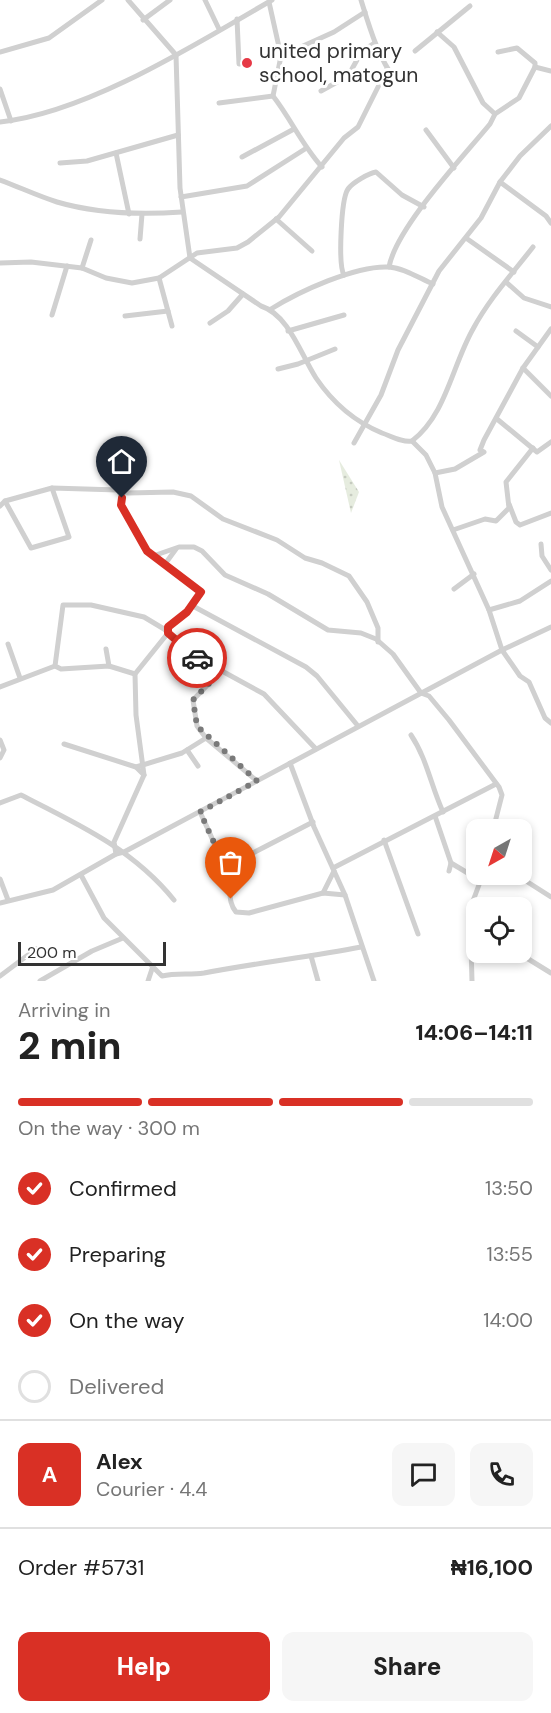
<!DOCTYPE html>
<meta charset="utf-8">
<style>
body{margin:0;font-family:"DM Sans",sans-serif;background:#f6f6f6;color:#222;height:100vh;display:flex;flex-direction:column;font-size:22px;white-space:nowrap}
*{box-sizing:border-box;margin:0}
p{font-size:20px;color:#767676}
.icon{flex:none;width:33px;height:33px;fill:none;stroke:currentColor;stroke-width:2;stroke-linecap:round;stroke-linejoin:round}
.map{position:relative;height:981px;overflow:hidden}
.details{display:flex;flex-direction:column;background:#fff;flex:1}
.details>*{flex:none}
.needle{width:39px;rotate:219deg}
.tools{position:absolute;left:466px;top:819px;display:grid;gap:12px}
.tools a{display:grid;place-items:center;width:66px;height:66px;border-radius:12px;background:#fff;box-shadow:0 3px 9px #0003;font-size:30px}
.scale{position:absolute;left:18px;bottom:15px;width:148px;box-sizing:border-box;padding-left:6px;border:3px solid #333;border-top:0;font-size:16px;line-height:21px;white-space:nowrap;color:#333;-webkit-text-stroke:4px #fff;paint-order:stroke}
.pin{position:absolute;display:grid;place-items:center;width:51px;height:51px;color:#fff;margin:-62px -26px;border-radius:50% 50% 50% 0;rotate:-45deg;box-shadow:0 0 6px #0007}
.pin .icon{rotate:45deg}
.courier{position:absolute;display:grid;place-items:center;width:60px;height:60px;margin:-30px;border:4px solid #d93025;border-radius:50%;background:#fff;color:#222;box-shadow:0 2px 8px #0007}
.summary em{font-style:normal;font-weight:800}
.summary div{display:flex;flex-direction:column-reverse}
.summary{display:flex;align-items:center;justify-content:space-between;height:102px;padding:0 18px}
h1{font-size:39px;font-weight:800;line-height:45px}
.bar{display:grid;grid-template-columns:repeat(4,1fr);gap:9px 6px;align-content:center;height:72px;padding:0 18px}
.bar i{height:8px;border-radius:4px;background:#e0e0e0}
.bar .on{background:#d93025}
.bar p{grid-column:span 4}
.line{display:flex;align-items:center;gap:15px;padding:0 18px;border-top:2px solid #e0e0e0}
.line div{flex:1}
.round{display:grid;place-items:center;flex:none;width:63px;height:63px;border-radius:12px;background:#f6f6f6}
ol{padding:0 18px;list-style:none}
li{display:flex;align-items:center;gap:18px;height:66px}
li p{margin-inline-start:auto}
li .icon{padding:6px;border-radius:50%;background:#d93025;color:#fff;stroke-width:4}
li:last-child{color:#767676}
li i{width:33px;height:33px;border:3px solid #e0e0e0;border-radius:50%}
.cta{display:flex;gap:12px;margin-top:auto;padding:12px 18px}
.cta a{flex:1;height:69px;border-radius:12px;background:#d93025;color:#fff;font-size:24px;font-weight:800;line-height:69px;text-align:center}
.cta a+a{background:#f6f6f6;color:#222}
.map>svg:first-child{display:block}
</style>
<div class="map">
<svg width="551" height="981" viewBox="0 0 551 981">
<defs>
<pattern id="grass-dots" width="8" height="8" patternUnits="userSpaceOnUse" patternTransform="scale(1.5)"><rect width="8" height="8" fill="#e6ecdf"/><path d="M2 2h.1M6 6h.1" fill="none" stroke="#c6cbc0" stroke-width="1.8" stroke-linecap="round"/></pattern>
</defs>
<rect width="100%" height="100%" fill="#fff"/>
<polygon fill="url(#grass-dots)" points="339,460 359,492 351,513"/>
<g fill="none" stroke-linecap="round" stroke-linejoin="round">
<g stroke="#d0d0d0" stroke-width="5">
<path d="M128,0L176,55L180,188L190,258L261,306C289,315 301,355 316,378C333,403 353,421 382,433C391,436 403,443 412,441L426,455L435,473L442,507L489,610L502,650L520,676L529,682L545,718L551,723"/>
<polyline points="205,0 219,29"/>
<path d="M361,0C370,29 378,57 396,81"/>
<path d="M269,2L281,56L273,96C291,119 302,145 322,167"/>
<polyline points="237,19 239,64"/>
<polyline points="143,20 170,0"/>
<polyline points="437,32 454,47 483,103 495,114"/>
<polyline points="415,51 470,6"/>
<polyline points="0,52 49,38 102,0"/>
<polyline points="498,52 517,48 535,63 535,67 551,71"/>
<polyline points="281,56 334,32 365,12"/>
<polyline points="0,89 11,121"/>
<polyline points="321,91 348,76 362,51 375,43"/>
<polyline points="219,103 273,96"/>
<path d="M0,122C87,113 196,44 272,0"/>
<polyline points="426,130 454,168"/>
<polyline points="116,153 129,214"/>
<polyline points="242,157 294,129"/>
<polyline points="60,163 87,161 178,135"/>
<path d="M0,180C19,187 38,196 57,202C98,214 140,215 182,212"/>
<polyline points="500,182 546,216 551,223"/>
<polyline points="181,197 247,186 305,149"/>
<polyline points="276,219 312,251"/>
<polyline points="466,238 514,272"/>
<polyline points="140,239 142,214"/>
<polyline points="0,263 31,262 82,268 106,278 132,283 159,278 197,253 237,248 248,242 279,217 344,138 358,127 387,69"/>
<path d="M389,267C396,228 463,157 490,124L495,114L519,98L535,67"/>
<polyline points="82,268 91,240"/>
<path d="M344,275C338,265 341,199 348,189C352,183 369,173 376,172L402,195L424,207"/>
<polyline points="159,278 172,326"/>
<polyline points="506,282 524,298 551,307"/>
<path d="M271,309C298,292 356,265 389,267C404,268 419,278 433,284"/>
<polyline points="52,315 67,266"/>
<polyline points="125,316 168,311"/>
<polyline points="210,323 228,311 243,294"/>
<polyline points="288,331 344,315"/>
<polyline points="516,331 538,347"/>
<polyline points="523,368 551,396"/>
<polyline points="278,369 298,364 335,349"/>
<polyline points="497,419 537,452 551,442"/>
<path d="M412,441C446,415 452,366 473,329C489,299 512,274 533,247"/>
<polyline points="354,443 381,395 398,350 439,271 481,218 500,182 520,156 551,126"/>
<polyline points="435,473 455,469 484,452 480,450 484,440 523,368 551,329"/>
<polyline points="5,501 31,548 69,537 52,488"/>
<polyline points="509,504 516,522 520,525 551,513"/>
<polyline points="0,506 5,501 52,488 118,490 128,493 173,492 191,496 223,519 277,540 305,558 322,563 349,576 367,602 378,628 378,642"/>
<polyline points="453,530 485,519 496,521 509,508 506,482 533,448"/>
<polyline points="541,544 542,556 551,570"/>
<polyline points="153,556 179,547 194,547 202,551 225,575 268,594 328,630 361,633 376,639 393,654 421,693 429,696 449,720 499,787 502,795 493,830"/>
<polyline points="165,564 176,549"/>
<polyline points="454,589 474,574"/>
<polyline points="191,605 306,667 317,676 358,726"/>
<polyline points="489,610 520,601 551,581"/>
<polyline points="8,644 20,678"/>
<polyline points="106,649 109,666"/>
<polyline points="135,674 109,666 61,669 55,666 63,605 91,605 144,617 164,629 189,653 264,694 316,749"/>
<polyline points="0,687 55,666"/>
<path d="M411,735C427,759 431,786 443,812"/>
<polyline points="206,738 197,726 193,700 220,672"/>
<polyline points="0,740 4,750 0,758"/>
<polyline points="64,744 136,767 144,775"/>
<polyline points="187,750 198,766"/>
<polyline points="290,763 314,827 345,895 374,981"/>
<polyline points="136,767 182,753 206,738 257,781"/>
<path d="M0,803L21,795C78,824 133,849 174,900"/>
<path d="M200,812C210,834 221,856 228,880C231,891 228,903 236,912L249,913L323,893L345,895"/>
<polyline points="435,816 451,863 449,871"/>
<polyline points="384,840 418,934"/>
<polyline points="116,854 114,842 144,775 136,715 135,674 168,633 168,627 187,612 201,594 191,583 147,551 121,505 122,498 118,490"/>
<polyline points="247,856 313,822"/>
<polyline points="451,863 481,881"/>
<polyline points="333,868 496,784"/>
<polyline points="515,874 551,897"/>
<path d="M81,875L104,918L162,976C176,973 190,975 204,973C256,963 309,957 361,947"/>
<polyline points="0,879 8,900"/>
<polyline points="323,893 334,871"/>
<polyline points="0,903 53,890 116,854 124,852 502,650 551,627"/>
<polyline points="517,952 551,973"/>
<polyline points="311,956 318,981"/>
<polyline points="0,976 36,949"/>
<polyline points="40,981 92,951 123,938"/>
<polyline points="148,981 152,969"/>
<polyline points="472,981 470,909 483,874"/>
</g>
</g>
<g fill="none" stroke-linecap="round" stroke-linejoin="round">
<polyline stroke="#7a7a7a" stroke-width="6" stroke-dasharray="0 10.8" points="197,658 220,672 193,700 197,726 257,781 200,812 222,860 231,899"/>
<polyline stroke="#d93025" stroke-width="8" points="122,498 121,505 147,551 201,592 187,612 168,627 168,633 197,658"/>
</g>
<circle fill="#e63946" stroke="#fff" stroke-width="2" cx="247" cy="63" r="6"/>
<g text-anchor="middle" stroke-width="6" stroke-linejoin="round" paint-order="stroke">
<g font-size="21" fill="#333" stroke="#fff" text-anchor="start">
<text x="259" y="58">united primary<tspan x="259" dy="24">school, matogun</tspan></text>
</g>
</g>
</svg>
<div class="tools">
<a><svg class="needle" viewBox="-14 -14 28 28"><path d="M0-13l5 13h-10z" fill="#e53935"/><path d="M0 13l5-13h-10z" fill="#767676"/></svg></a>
<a><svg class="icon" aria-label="locate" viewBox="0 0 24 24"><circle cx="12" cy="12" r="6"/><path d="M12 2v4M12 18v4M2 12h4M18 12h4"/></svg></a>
</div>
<div class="scale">200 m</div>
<div class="pin" style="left:231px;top:899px;background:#ea580c"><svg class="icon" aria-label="bag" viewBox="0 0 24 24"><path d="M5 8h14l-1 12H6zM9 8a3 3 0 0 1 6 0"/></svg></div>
<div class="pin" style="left:122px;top:498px;background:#1f2937"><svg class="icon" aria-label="home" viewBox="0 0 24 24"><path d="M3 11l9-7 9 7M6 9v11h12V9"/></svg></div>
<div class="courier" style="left:197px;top:658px"><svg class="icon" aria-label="car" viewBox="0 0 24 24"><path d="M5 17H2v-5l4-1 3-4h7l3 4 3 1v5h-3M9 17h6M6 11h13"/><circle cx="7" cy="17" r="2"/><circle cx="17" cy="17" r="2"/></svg></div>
</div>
<section class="details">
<div class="summary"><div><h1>2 min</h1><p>Arriving in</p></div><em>14:06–14:11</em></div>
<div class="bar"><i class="on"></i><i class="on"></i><i class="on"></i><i></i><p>On the way · 300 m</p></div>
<ol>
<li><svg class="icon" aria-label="check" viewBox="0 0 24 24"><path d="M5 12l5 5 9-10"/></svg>Confirmed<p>13:50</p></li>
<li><svg class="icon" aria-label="check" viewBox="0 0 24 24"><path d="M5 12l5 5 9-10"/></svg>Preparing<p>13:55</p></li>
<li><svg class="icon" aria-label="check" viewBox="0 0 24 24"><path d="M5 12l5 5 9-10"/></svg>On the way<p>14:00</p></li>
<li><i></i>Delivered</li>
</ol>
<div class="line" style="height:108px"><b class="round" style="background:#d93025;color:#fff">A</b><div><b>Alex</b><p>Courier · 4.4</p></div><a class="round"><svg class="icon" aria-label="chat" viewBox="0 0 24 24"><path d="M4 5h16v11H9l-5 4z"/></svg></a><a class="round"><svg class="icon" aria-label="phone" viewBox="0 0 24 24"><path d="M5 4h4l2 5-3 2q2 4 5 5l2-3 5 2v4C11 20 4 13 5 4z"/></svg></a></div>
<div class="line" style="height:78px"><div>Order #5731</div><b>₦16,100</b></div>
<div class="cta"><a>Help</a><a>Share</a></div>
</section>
